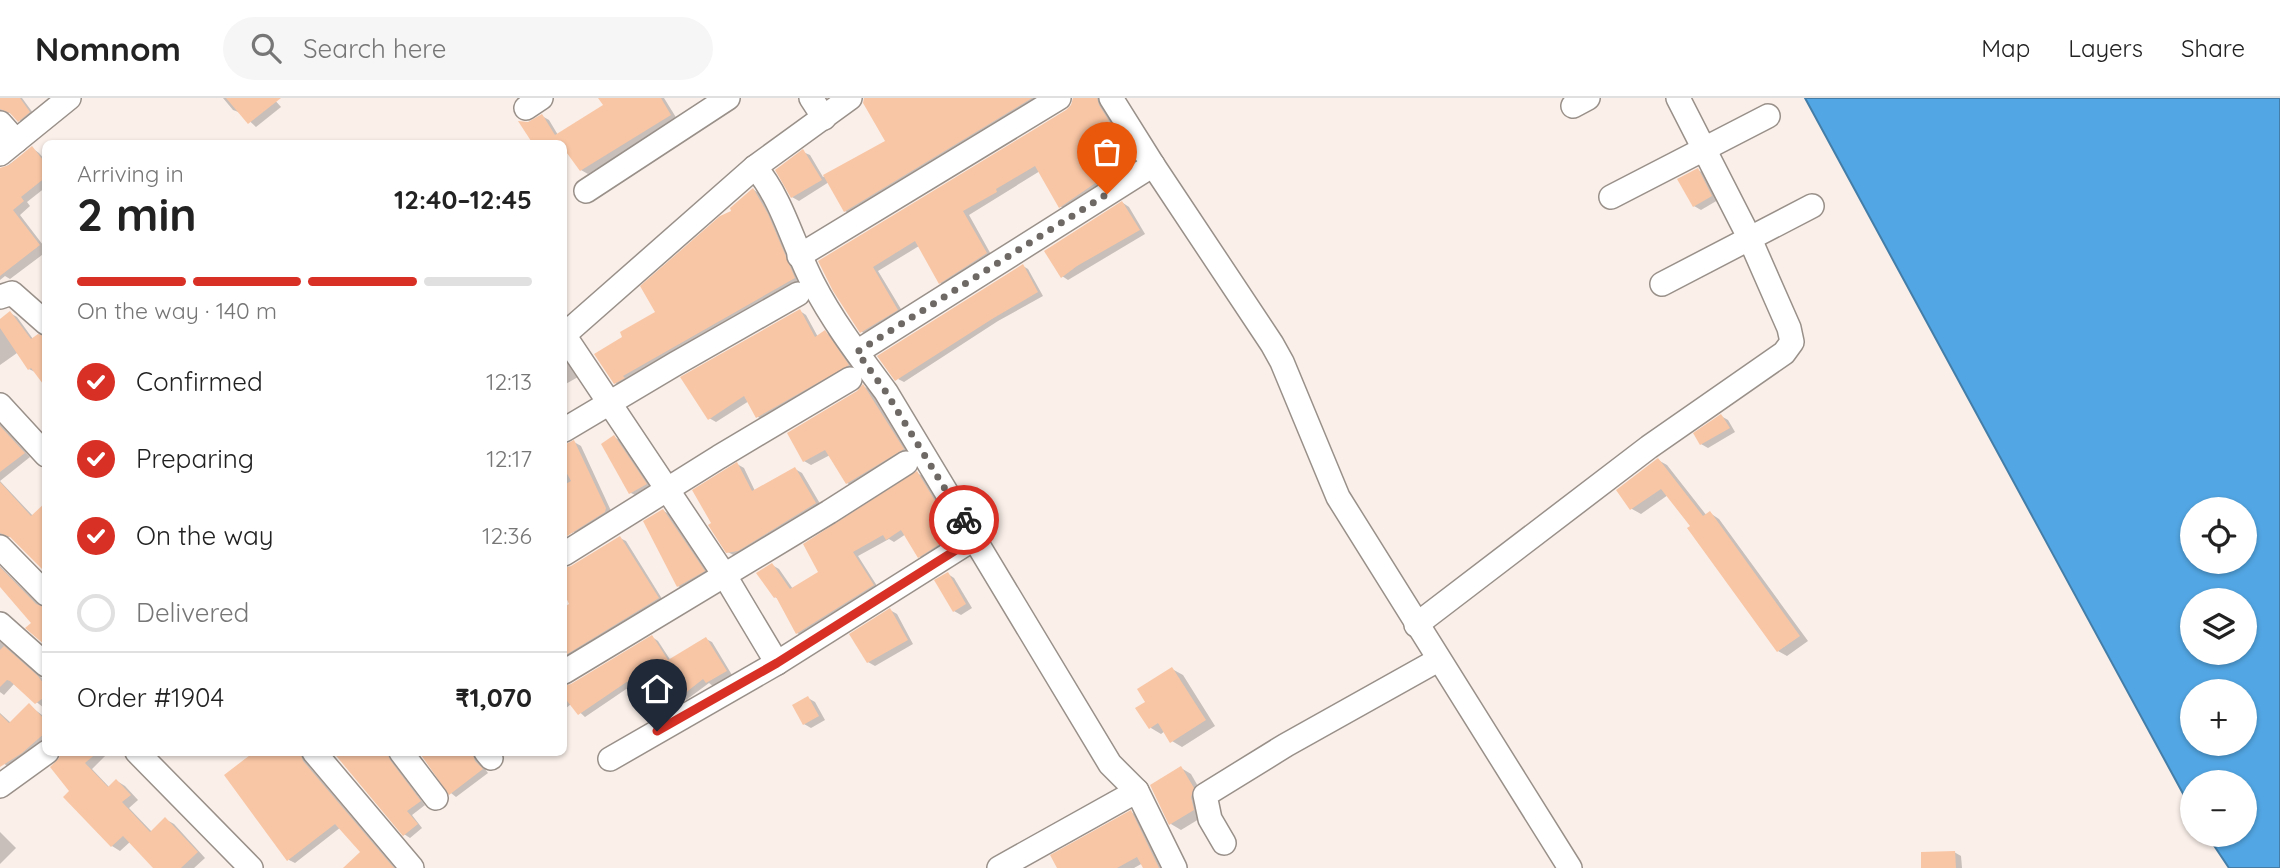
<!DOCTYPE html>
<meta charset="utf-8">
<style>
body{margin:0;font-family:Quicksand,sans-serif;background:#f6f6f6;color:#222;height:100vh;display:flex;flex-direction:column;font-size:26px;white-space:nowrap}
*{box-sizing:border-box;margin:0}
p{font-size:23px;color:#767676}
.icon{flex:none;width:38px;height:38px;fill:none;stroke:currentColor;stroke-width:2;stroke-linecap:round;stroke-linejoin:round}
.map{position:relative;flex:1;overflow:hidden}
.details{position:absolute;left:42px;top:42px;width:525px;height:616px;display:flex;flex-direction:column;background:#fff;border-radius:10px;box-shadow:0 2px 5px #0004}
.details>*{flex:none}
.tools{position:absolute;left:2180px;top:399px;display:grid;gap:14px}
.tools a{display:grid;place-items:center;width:77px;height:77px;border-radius:50%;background:#fff;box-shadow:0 2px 5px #0004;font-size:35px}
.pin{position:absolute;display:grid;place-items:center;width:60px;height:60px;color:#fff;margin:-72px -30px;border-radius:50% 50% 50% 0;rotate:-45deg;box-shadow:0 0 7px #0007}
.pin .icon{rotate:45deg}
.courier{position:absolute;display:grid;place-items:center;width:70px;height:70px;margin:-35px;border:5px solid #d93025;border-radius:50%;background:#fff;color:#222;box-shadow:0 2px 9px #0007}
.overview em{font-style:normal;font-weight:700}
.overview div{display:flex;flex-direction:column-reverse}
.overview{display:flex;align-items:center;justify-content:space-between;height:119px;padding:0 35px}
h1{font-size:46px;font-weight:700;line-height:52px}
.bar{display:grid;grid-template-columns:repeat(4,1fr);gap:10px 7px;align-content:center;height:84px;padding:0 35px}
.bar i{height:9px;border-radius:5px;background:#e0e0e0}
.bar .current{background:#d93025}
.bar p{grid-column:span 4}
.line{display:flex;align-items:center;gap:18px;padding:0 35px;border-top:2px solid #e0e0e0}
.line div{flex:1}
ol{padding:0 35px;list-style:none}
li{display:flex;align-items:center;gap:21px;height:77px}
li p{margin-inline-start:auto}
li .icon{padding:7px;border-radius:50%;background:#d93025;color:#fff;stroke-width:4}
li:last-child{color:#767676}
li i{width:38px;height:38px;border:4px solid #e0e0e0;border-radius:50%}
header{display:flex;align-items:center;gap:42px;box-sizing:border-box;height:98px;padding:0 35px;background:#fff;border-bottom:2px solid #e0e0e0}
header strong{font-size:33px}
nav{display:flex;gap:38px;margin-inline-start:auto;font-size:24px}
.search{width:490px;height:63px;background:#f6f6f6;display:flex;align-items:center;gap:18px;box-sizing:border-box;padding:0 24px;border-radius:38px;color:#767676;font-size:26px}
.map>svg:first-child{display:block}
</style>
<header>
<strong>Nomnom</strong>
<div class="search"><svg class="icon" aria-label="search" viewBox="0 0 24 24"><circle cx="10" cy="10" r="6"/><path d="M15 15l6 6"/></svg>Search here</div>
<nav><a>Map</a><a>Layers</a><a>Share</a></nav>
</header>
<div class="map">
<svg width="2280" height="770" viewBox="0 0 2280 770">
<rect width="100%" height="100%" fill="#faefe9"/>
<path fill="#52a6e3" stroke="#447ea8" stroke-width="2" fill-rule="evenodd" d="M1805,0H2280V770H2229L2207,737H2245V684H2193V714ZM2193,411H2245V464H2193ZM2193,502H2245V555H2193ZM2193,593H2245V646H2193Z"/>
<g fill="#0003">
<polygon points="0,0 22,0 36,19 26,27 10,15 5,15 0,19"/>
<polygon points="223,0 273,0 281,9 256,29 241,15 233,12"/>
<polygon points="600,0 664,0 677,21 588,76 581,72 564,46 528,26 542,18 549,22 558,37 606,8"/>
<polygon points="874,0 1045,0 852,117 845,113 829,84 799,103 792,99 803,54 810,57 823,79 887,43"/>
<polygon points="1075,0 1100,0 1138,65 1067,112 1060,108 1040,73 969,117 993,160 947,189 940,185 919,148 878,173 904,216 869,238 862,234 835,192 1068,13"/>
<polygon points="32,50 39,55 46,63 46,89 27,104 30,108 20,117 46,151 46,154 10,181 5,178 0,182 0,71 3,71"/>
<polygon points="1698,72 1705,76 1718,102 1701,112 1694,108"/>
<polygon points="754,92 760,96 774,122 801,184 622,289 615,285 658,215 733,113"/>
<polygon points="1123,105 1129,109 1145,136 1068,182 1062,178"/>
<polygon points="1023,168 1028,171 1043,198 998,223 904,284 898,281"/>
<polygon points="800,213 806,217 818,239 825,234 831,238 854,271 765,323 758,319 749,303 716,324 709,320"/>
<polygon points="10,215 17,219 33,241 35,274 29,271 17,255 0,267 0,223"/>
<polygon points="564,257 578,279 564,287"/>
<polygon points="863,288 870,292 910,355 854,389 847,385 830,357 811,367 804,363"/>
<polygon points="1721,318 1728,322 1735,334 1708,350 1701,346"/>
<polygon points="0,326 30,359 0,383 33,418 10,439 0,441"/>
<polygon points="614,339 621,343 652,390 637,398 631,395"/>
<polygon points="574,344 581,348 612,415 580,437 574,434 572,435 564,429 564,348"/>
<polygon points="1658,362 1667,367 1707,418 1710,415 1719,421 1808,543 1787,558 1778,553 1692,428 1668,397 1641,416 1632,411 1619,392"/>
<polygon points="737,366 744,370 755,393 795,371 802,375 822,409 735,458 728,454"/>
<polygon points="917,375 924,379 961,440 925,462 919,458 906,436 894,444 889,441 858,458 879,491 804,539 797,535 780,502 775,499 772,467 779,471 793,491 821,474"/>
<polygon points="663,413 670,416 710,477 685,492 678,488"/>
<polygon points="620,440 626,443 664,504 564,564 564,511 572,506 564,492 564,472 572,469"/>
<polygon points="0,468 43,511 34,525 0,487"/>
<polygon points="948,476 954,480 972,510 961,517 954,513"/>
<polygon points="890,512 897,516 913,546 875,568 868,564"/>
<polygon points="652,539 658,543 671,563 706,541 712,544 732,577 713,588 709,585 686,602 683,600 663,615 657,612 641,581 585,619 571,606 564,612 564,590 572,588"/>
<polygon points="0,543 46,584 44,610 14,586 4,597 0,594"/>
<polygon points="1172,571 1183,577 1215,628 1182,649 1172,643 1165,633 1161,636 1151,630 1147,604"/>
<polygon points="808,600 815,604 825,622 811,630 804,626"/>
<polygon points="30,608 46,620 46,648 12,671 0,663 0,615 11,625"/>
<polygon points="62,654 109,654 92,671 110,690 117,683 125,688 138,702 129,710 152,734 165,721 174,726 205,760 194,770 156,770 131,743 120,753 112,748 65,699 72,693 62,660"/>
<polygon points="257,654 306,654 309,668 395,770 346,770 363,754 341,729 295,765 289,762"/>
<polygon points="335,654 394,654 393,659 395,667 425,707 412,717 422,730 410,740 404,736"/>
<polygon points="422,654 479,654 478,662 488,675 456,699 451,695"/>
<polygon points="1181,670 1191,676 1203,697 1204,718 1181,732 1171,726"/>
<polygon points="1131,714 1140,719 1165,770 1145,770 1143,765 1134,770 1059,770"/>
<polygon points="0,734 16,750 0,766"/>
<polygon points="1954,754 1961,758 1962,770 1923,770"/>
</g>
<g fill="#f9c6a5">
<polygon points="0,0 20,0 30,14 18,24 10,15 0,11"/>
<polygon points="226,0 281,0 248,26"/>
<polygon points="598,0 661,0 671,17 580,73 564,51 564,46 533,46 518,23 528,24 542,16 555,37 603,7"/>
<polygon points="864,0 1032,0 844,114 823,77 885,43 863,5"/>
<polygon points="1073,0 1097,0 1099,7 1132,60 1059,110 1035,68 996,91 997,94 963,113 987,155 939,186 915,143 873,169 898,212 860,235 833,193 818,163 1066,12 1071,7"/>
<polygon points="32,48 46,66 46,79 21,99 24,103 13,112 40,147 0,178 0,70 9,67"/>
<polygon points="803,51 822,82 791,100 775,72"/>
<polygon points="1698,70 1712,98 1693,109 1677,81"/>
<polygon points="753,90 768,116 795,180 623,278 625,280 614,286 594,256 622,239 620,234 655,214 640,188 720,118 731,113 730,110"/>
<polygon points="1122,103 1140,132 1077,168 1061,180 1044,153"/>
<polygon points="1023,166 1038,194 992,221 895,283 877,258"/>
<polygon points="800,211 815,239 825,232 849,267 756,320 744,298 708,322 680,279"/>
<polygon points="10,213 31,241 38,236 46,239 46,290 31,270 28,272 0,230 0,221"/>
<polygon points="863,286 904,351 846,386 825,352 803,364 787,335 857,293"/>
<polygon points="1721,316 1730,330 1700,347 1693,335"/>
<polygon points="0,328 25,355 0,374"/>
<polygon points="614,337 647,386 629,396 601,346"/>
<polygon points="574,342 606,410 605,414 567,438 564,432 564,387 571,383 564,370 564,347"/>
<polygon points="1658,360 1703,418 1710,413 1800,538 1777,554 1687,430 1690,428 1661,391 1630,412 1616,392"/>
<polygon points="737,364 752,393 795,369 816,405 738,453 726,455 708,427 711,425 692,392"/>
<polygon points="917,373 955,436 918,460 901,432 886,442 883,437 853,454 874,487 796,536 776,499 774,500 756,475 772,465 790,491 818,474 803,446"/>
<polygon points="0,384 31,418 46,404 46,475 10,439 0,435"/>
<polygon points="663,411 705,473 677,489 643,423"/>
<polygon points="620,438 659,500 564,558 564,509 569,506 564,495 564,470 571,468"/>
<polygon points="0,469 36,506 46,510 46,548 25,530 31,525 0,489"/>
<polygon points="948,474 966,506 953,514 934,482"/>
<polygon points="890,510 908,542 867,565 849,536"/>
<polygon points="652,537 668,562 706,539 727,573 706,585 703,581 679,600 677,597 656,613 637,577 578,617 564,599 564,588 571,586"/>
<polygon points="4,548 38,578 46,589 46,598 35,606 10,583 7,582 0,589 0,552"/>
<polygon points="1172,569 1206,622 1170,645 1158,625 1149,631 1135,610 1145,604 1137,591"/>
<polygon points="808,598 819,618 803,627 792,607"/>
<polygon points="29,605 46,623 46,634 22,655 0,669 0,616 9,625"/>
<polygon points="61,654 98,654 85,665 108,689 116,681 131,697 122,704 150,734 165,719 198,754 181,770 153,770 123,738 111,749 63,699 69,693 50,669 59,660"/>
<polygon points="254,654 300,654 303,663 394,770 343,770 360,754 335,726 287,763 224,677"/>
<polygon points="333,654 387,654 390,662 421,703 407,713 418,726 403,738"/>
<polygon points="419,654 472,654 475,663 483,671 449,697"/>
<polygon points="1181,668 1194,690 1191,699 1194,712 1169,727 1150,687"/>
<polygon points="1131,712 1159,770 1143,770 1137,759 1117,770 1057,770 1050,757"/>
<polygon points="1955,753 1956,770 1921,770 1921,754"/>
</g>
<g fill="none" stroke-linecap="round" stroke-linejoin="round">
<g stroke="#99908a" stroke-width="26">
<g id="minor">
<polyline points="811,0 824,20"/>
<polyline points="1111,0 1153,67 1272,246 1282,264 1338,399 1570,770"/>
<polyline points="1573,8 1588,0"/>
<polyline points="526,10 541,0"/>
<polyline points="0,25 16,43 0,56"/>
<polyline points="16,43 69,0"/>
<path d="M755,69C783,102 793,147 813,185C833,224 860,259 886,294L1110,666L1137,693L1175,770"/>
<polyline points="586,93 728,0"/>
<polyline points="1611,99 1768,18"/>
<polyline points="799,158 1059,0"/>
<polyline points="1662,186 1812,108"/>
<polyline points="0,199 12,195 46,225"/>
<polyline points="564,237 725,478 777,565"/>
<polyline points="564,237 755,69 850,0"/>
<polyline points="857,254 1153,67"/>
<polyline points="0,307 46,357"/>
<polyline points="564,332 675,266 798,196"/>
<polyline points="0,449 46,496"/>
<polyline points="564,456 719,359 850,281"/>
<polyline points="0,526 46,567"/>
<polyline points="1416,527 1649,349 1784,255 1792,244 1789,230 1749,139 1678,0"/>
<polyline points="564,574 829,414 906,365"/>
<polyline points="137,654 251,770"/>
<polyline points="314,654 412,770"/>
<polyline points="401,654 436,700"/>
<polyline points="486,654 491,660"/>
<polyline points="610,661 777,565 975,440"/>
<polyline points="0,688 47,654"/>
<polyline points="1224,745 1210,721 1205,697 1286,647 1438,562"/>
<polyline points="999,770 1137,693"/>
</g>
</g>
<use href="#minor" stroke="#fff" stroke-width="23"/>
</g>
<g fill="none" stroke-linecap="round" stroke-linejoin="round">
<polyline stroke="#6f6965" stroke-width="7" stroke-dasharray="0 12.6" points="964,422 886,294 857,254 1107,96"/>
<polyline stroke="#d93025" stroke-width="9" points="657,633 777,565 975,440 964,422"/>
</g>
</svg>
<div class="tools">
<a><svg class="icon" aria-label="locate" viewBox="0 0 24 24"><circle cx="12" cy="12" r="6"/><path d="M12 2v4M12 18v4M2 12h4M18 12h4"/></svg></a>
<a><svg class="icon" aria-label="layers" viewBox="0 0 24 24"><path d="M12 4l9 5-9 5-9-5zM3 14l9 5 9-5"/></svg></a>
<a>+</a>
<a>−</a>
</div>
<div class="pin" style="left:1107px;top:96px;background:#ea580c"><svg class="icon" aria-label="bag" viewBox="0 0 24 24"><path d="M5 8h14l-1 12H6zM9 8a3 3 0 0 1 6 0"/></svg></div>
<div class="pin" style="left:657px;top:633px;background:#1f2937"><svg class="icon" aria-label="home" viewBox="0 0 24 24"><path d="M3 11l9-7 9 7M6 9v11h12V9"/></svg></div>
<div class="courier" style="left:964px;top:422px"><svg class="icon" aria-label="bike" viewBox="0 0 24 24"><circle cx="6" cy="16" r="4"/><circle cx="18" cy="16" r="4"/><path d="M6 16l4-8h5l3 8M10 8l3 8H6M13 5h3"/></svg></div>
<section class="details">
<div class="overview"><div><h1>2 min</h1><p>Arriving in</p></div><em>12:40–12:45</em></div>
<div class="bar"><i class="current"></i><i class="current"></i><i class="current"></i><i></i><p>On the way · 140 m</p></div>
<ol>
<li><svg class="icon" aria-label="check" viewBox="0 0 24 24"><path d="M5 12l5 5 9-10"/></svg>Confirmed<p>12:13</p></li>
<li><svg class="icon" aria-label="check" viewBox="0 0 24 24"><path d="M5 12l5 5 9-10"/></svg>Preparing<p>12:17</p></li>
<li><svg class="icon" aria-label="check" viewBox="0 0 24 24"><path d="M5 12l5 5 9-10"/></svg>On the way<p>12:36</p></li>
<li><i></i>Delivered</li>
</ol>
<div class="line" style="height:91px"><div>Order #1904</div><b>₹1,070</b></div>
</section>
</div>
